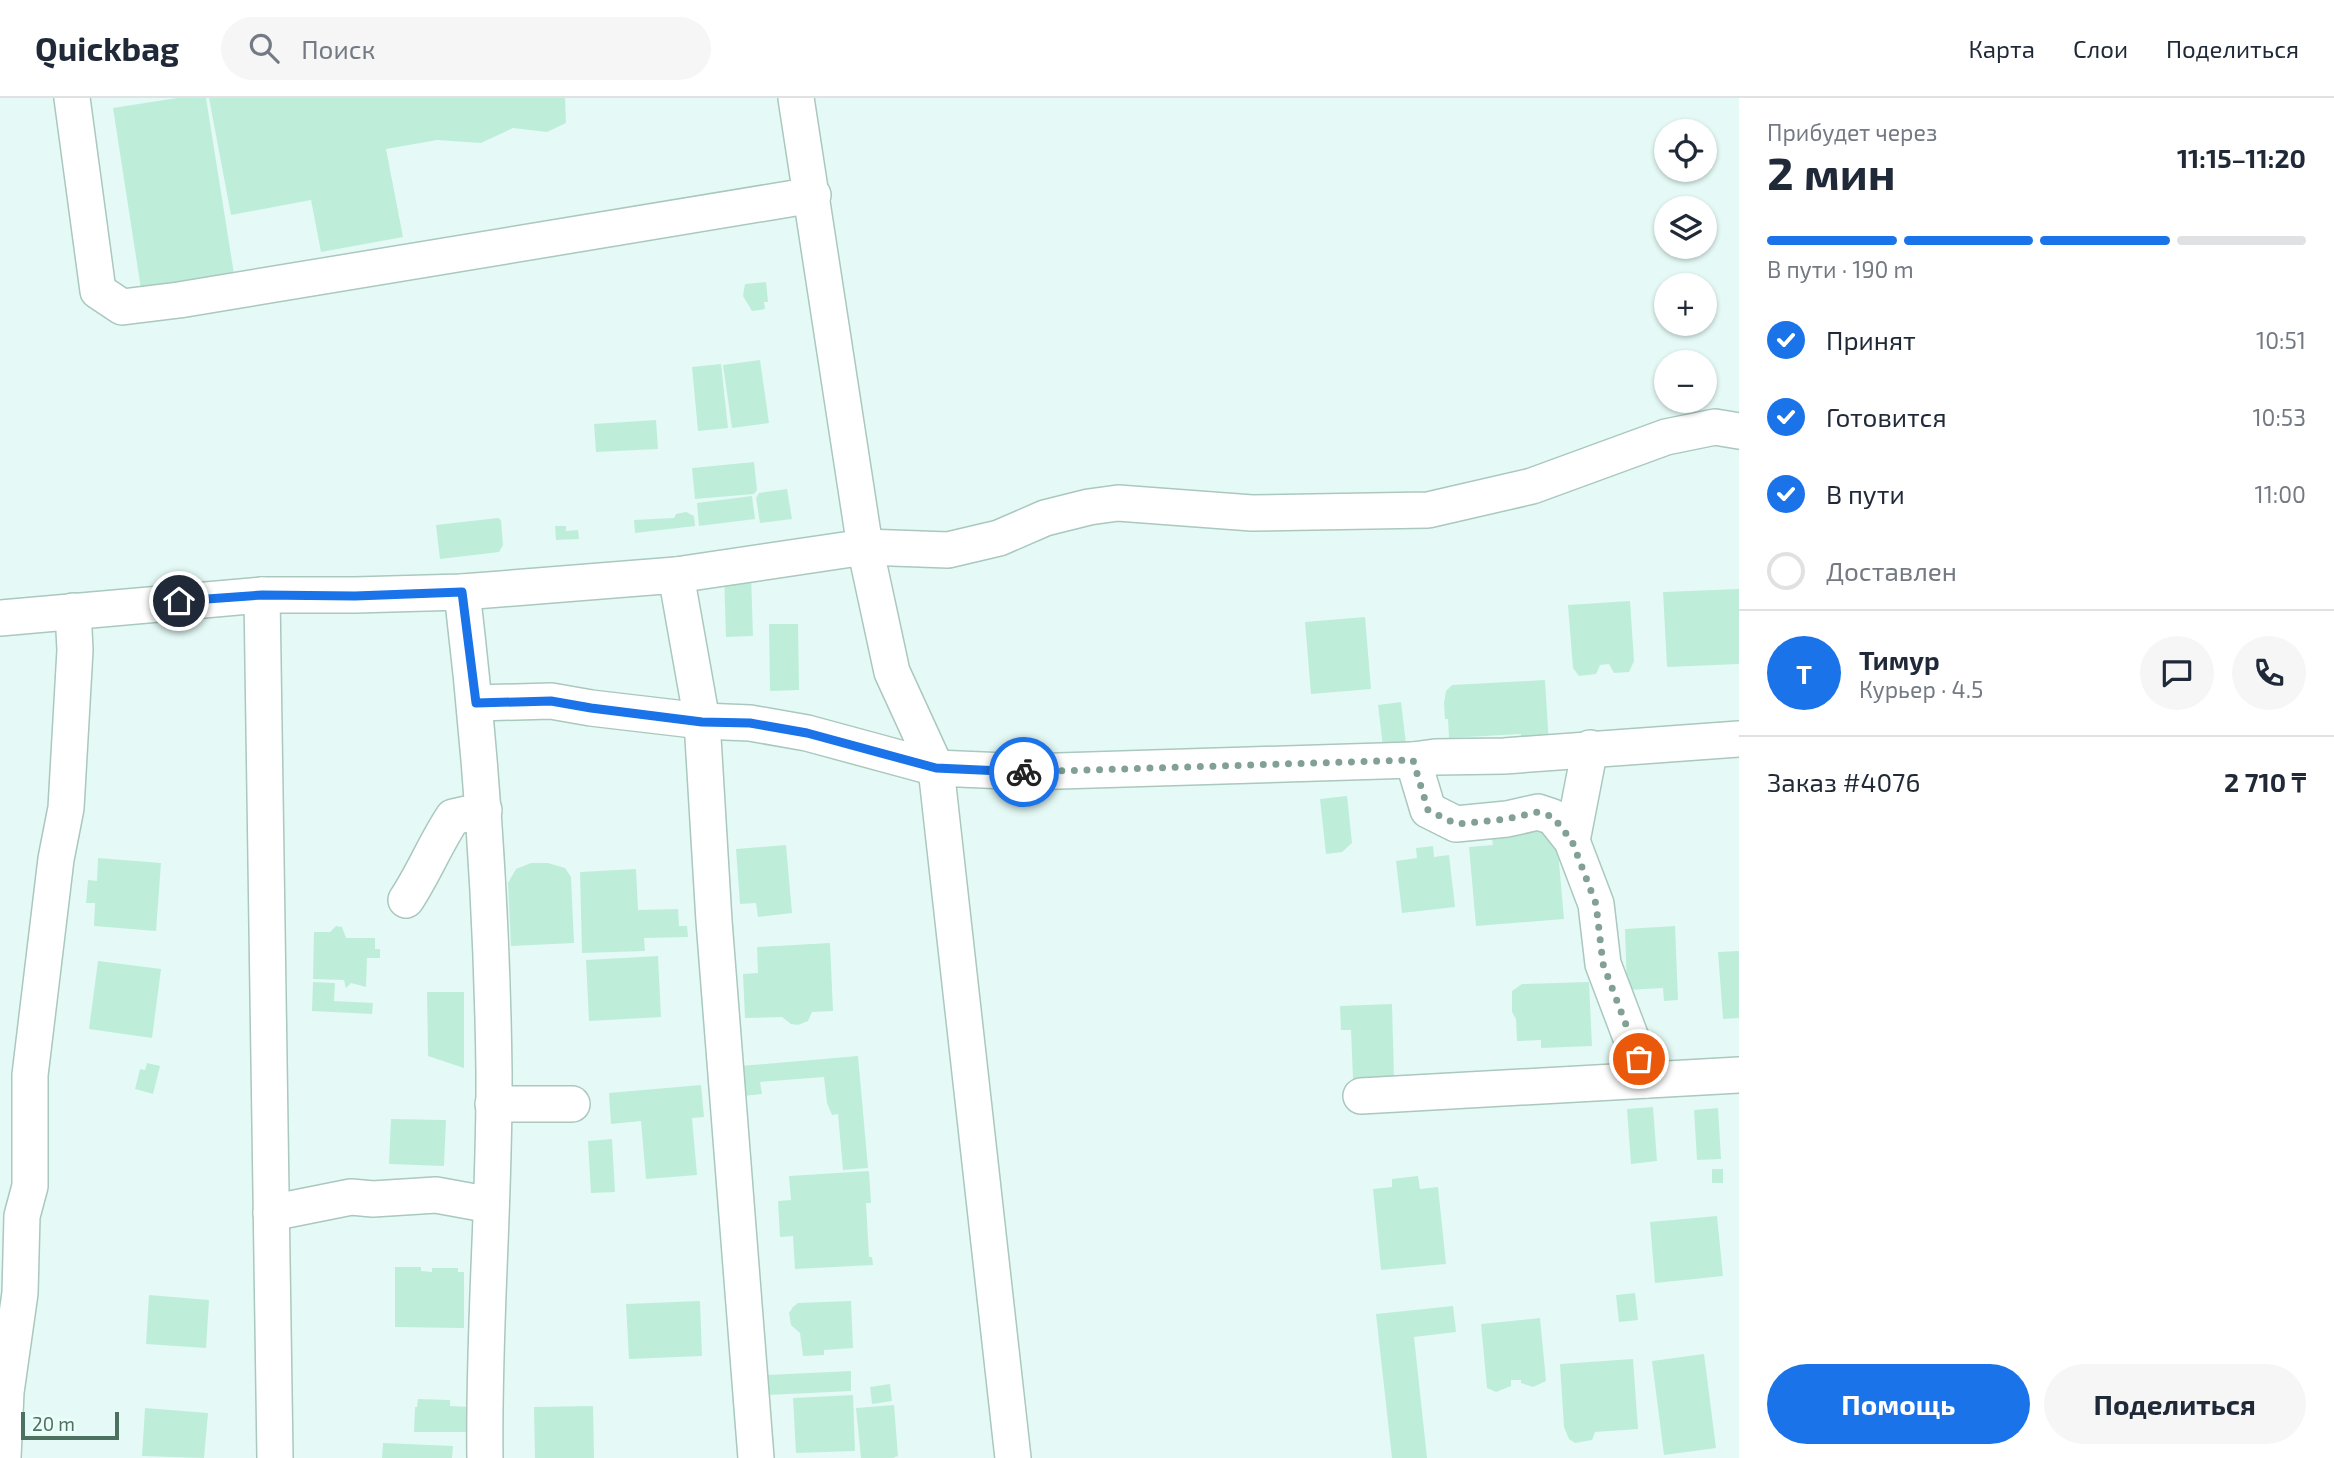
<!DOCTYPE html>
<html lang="ru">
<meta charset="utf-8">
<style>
body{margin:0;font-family:"Exo 2",sans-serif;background:#f6f6f7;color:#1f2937;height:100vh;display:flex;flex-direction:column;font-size:26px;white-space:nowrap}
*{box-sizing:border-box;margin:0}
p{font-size:23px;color:#747a83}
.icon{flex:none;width:38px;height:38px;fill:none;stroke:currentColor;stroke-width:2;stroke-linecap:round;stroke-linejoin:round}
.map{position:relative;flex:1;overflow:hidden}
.drawer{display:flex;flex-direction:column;background:#fff;width:595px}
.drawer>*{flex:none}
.controls{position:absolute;left:1654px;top:21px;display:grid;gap:14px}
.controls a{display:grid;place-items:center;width:63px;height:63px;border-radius:50%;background:#fff;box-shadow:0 2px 5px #0004;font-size:35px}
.scale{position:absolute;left:21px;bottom:18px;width:98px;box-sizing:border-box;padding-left:7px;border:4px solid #4c7160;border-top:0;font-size:19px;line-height:24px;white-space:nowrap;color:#4c7160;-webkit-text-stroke:5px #eafefa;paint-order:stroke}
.pin{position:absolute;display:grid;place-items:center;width:60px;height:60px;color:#fff;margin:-30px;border:4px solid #fff;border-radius:50%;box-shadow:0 2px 7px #0007}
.courier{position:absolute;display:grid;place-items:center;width:70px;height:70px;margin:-35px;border:5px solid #1a73e8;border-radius:50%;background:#fff;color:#222;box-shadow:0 2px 9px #0007}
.overview em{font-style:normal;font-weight:700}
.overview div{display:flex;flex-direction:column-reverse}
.overview{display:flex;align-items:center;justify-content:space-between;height:119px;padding:0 28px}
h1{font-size:46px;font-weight:700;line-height:52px}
.bar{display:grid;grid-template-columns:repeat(4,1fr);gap:10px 7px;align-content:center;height:84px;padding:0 28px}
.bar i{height:9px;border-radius:5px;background:#e0e1e3}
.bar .on{background:#1a73e8}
.bar p{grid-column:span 4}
.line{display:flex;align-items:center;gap:18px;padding:0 28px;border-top:2px solid #e0e1e3}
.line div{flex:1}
.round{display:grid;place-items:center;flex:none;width:74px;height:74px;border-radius:37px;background:#f6f6f7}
ol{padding:0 28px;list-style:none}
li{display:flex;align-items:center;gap:21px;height:77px}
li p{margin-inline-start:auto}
li .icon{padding:7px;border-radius:50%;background:#1a73e8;color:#fff;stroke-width:4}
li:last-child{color:#747a83}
li i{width:38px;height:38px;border:4px solid #e0e1e3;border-radius:50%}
.cta{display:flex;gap:14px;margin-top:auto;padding:14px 28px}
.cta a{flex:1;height:80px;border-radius:42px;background:#1a73e8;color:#fff;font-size:28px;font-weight:700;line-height:80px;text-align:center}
.cta a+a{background:#f6f6f7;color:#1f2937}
header{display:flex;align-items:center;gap:42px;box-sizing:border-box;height:98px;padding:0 35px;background:#fff;border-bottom:2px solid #e0e1e3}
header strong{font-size:33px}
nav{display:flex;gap:38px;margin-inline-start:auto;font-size:24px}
.search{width:490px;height:63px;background:#f6f6f7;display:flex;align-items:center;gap:18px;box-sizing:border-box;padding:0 24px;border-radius:38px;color:#747a83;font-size:26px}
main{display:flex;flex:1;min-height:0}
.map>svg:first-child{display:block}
</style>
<header>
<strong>Quickbag</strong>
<div class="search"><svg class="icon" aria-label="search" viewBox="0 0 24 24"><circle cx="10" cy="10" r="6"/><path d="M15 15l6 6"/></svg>Поиск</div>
<nav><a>Карта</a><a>Слои</a><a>Поделиться</a></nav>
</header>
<main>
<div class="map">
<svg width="1739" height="1360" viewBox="0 0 1739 1360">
<rect width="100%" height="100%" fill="#e5faf6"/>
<g fill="#beeeda">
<polygon points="177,0 206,0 234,176 141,191 113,10"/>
<polygon points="209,0 565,0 566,25 547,34 513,30 481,45 437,42 386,51 403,139 321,154 311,102 231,117"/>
<polygon points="766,184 768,204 764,204 765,211 752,213 743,198 745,186"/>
<polygon points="760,262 769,325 732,330 723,267"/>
<polygon points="721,266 728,330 698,333 692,269"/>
<polygon points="656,322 658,351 596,354 594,326"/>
<polygon points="754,364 757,392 754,396 695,401 692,370"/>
<polygon points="787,391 792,421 760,425 756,400 759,395"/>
<polygon points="752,398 755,421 699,428 697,405"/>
<polygon points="686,414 694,418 695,428 635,435 634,422 674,420 676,416"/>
<polygon points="498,420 501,422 503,447 499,454 440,461 436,427"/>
<polygon points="555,428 566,428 566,433 578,432 579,441 556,442"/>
<polygon points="751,476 753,538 726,539 724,477"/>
<polygon points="1739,491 1739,566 1667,569 1663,494"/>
<polygon points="1630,503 1634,563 1629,574 1614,575 1609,566 1600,567 1596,576 1579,578 1573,570 1568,507"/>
<polygon points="1365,519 1371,591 1311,596 1305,524"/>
<polygon points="769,526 798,526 799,592 770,593"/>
<polygon points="1545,582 1549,647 1521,649 1521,636 1449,640 1448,621 1445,621 1444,605 1446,593 1452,587"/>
<polygon points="1401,604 1406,646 1383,649 1378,607"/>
<polygon points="1347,698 1352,745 1342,754 1326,756 1320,701"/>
<polygon points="1556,730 1564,821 1476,828 1469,749 1493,747 1491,735"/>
<polygon points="786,747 792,815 758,819 756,805 740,806 736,751"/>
<polygon points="1433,748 1434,759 1449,757 1455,809 1402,815 1396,763 1417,760 1416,750"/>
<polygon points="98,760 161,765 156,833 94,828 95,805 86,805 88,782 97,783"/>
<polygon points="531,765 548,765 565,770 571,779 574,845 511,848 508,785 516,771"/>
<polygon points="636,771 638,812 678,811 679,828 687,828 688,839 644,840 645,853 582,855 580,774"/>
<polygon points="336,828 342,829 346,840 375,840 375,851 380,851 380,860 367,860 366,889 351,885 346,890 344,882 313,881 314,834 330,834"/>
<polygon points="1675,828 1678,902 1664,903 1663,890 1627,892 1625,831"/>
<polygon points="830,845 833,913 812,914 808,923 798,927 791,926 782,919 745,920 743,876 758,875 757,849"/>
<polygon points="1739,853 1739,920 1723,921 1718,854"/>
<polygon points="658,858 661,919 589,923 586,862"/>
<polygon points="98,863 161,871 152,940 89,931"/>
<polygon points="313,884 335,885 334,903 373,905 372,916 312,913"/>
<polygon points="1589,884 1592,948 1541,950 1541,942 1517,943 1516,921 1512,914 1512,893 1522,886"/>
<polygon points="427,894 464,894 464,970 428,958"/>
<polygon points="1392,906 1394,980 1353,981 1351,932 1341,932 1340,908"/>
<polygon points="858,958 868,1070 843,1072 838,1016 832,1017 827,1005 824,979 760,984 762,996 743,998 741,968"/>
<polygon points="147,965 160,968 153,996 135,991 140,971 145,972"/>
<polygon points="701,987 704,1019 692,1020 697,1077 646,1081 641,1023 611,1026 609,995"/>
<polygon points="1653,1009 1657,1063 1631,1066 1627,1011"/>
<polygon points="1718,1010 1721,1061 1697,1062 1694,1012"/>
<polygon points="391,1021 446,1022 444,1068 389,1066"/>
<polygon points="612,1041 615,1094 591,1095 588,1043"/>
<rect x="1712" y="1071" width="11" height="14"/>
<polygon points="869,1073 871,1105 866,1105 869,1159 872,1159 873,1167 795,1171 793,1138 780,1139 778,1103 791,1102 789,1078"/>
<polygon points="1418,1078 1420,1091 1438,1089 1446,1166 1381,1172 1373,1091 1392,1089 1392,1081"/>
<polygon points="1717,1118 1723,1178 1655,1185 1650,1124"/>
<polygon points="395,1169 421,1169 421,1173 432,1174 432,1170 458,1170 458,1174 464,1174 464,1230 395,1229"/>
<polygon points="1635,1195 1638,1222 1619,1224 1616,1197"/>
<polygon points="149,1197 209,1202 206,1250 146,1246"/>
<polygon points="700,1203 702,1258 629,1261 626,1206"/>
<polygon points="851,1203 853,1250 824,1252 824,1257 803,1258 800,1235 791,1227 789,1215 793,1209 798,1205"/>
<polygon points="1453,1208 1456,1234 1414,1239 1427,1360 1392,1360 1376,1216"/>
<polygon points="1540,1220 1546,1283 1533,1289 1521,1285 1521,1282 1511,1282 1511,1288 1496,1294 1487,1290 1481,1226"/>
<polygon points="1704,1256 1716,1350 1664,1357 1652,1263"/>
<polygon points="1633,1261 1638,1331 1595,1334 1592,1342 1575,1345 1569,1341 1564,1329 1560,1266"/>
<polygon points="851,1273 851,1293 768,1297 767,1277"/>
<polygon points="890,1286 892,1303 872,1306 870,1289"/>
<polygon points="853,1297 855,1353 796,1355 793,1300"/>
<polygon points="418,1301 450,1302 450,1308 469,1309 468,1334 414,1334 415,1309 417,1309"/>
<polygon points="894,1307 898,1358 893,1360 861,1360 856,1310"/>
<polygon points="593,1308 594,1360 535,1360 534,1309"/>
<polygon points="145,1310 208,1315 204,1360 142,1358"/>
<polygon points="383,1345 453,1348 452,1360 382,1360"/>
</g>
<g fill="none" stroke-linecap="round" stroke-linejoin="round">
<g stroke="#aac8bd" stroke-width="38">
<g id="minor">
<polyline points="72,0 98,193 122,209 179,202 813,97"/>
<polyline points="796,0 865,449 892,574 936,670 1013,1360"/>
<polyline points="676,477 865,449 948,452 999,440 1045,420 1089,409 1118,405 1252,415 1428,412 1532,388 1666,339 1715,329 1739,333"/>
<path d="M462,494C481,653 492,813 494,974C495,1103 483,1231 485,1360"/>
<polyline points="262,497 275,1360"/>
<polyline points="0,520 262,497 355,497 462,494 676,477 702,623 714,823 756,1360"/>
<polyline points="476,605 551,603 591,610 702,623 750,625 807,635 936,670 1027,674 1413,662"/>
<polyline points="1572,743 1590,650"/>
<path d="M406,802C424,775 435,746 453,719L484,712"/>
<polyline points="1647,982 1603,866 1596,806 1572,743 1553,719 1538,714 1507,721 1456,726 1428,712 1413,662 1435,659 1504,658 1739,641"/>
<polyline points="1361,998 1739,977"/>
<polyline points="493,1006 572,1006"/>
<polyline points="271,1115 351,1099 373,1101 436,1097 491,1107"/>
<polyline points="3,1360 6,1294 20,1195 22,1118 30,1088 30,977 56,761 66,710 75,552 73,513"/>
</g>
</g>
<use href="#minor" stroke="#fff" stroke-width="35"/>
</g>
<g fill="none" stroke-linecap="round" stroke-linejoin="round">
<polyline stroke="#82a194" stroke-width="7" stroke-dasharray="0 12.6" points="1024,674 1413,662 1428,712 1456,726 1507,721 1538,714 1553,719 1572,743 1596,806 1603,866 1639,961"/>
<polyline stroke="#1a73e8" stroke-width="9" points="179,503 262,497 355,498 462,494 476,605 551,603 591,610 702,624 750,625 807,635 936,670 1024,674"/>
</g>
</svg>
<div class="controls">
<a><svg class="icon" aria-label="locate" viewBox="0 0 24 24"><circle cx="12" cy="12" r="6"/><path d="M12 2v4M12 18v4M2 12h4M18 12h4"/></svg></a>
<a><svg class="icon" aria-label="layers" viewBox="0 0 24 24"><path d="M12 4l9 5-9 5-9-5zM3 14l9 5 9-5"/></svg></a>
<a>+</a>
<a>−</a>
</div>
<div class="scale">20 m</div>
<div class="pin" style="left:1639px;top:961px;background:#ea580c"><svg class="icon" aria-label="bag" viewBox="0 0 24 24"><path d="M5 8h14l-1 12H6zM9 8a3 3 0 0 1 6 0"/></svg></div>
<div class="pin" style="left:179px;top:503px;background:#1f2937"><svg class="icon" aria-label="home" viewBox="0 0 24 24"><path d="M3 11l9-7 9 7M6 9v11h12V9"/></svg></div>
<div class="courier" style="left:1024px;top:674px"><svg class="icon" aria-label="bike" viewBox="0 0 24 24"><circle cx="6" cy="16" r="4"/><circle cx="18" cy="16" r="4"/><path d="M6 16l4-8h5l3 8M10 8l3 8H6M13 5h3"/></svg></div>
</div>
<section class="drawer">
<div class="overview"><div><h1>2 мин</h1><p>Прибудет через</p></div><em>11:15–11:20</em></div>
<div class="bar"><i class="on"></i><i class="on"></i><i class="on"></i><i></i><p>В пути · 190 m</p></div>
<ol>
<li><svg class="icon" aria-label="check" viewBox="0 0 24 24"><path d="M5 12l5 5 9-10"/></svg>Принят<p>10:51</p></li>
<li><svg class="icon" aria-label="check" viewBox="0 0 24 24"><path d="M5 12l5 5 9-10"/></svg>Готовится<p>10:53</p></li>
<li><svg class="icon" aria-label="check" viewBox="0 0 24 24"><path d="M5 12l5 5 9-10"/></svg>В пути<p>11:00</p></li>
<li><i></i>Доставлен</li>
</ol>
<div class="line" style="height:126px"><b class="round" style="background:#1a73e8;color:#fff">Т</b><div><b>Тимур</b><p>Курьер · 4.5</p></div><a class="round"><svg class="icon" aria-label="chat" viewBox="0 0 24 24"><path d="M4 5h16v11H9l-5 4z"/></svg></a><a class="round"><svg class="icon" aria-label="phone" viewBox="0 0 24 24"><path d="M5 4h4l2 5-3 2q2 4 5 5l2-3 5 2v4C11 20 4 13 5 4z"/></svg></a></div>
<div class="line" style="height:91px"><div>Заказ #4076</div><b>2 710 ₸</b></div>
<div class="cta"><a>Помощь</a><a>Поделиться</a></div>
</section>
</main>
